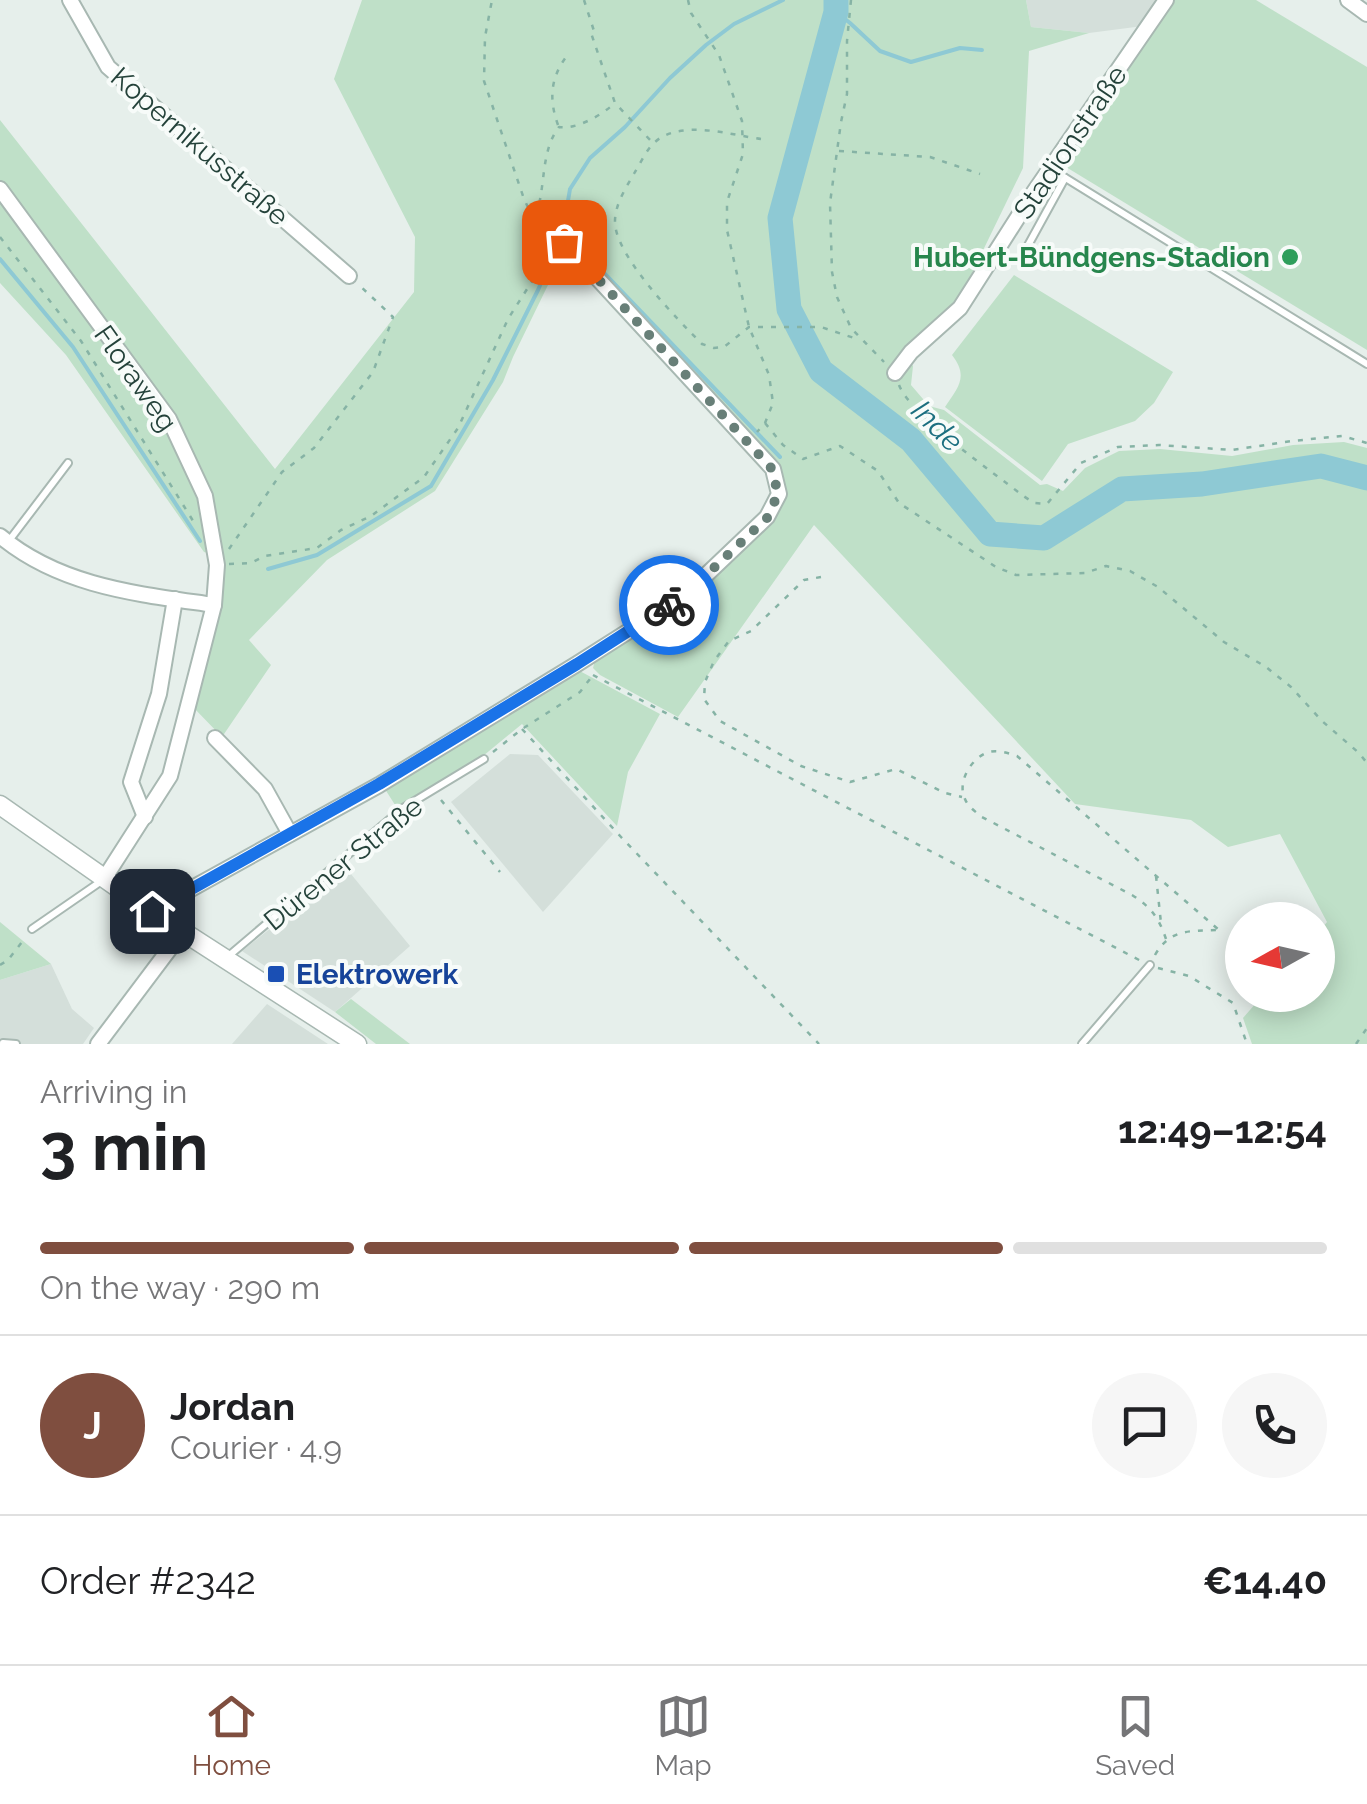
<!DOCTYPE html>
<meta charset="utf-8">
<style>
body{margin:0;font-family:Raleway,sans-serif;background:#f6f6f6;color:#202124;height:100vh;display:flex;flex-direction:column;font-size:38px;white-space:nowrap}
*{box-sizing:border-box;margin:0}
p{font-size:32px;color:#757577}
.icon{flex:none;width:55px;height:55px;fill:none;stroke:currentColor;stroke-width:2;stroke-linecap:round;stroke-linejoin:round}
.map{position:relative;height:1044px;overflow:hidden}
.sheet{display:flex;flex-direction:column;background:#fff;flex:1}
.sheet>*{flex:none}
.needle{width:65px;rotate:262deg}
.buttons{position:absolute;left:1225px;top:902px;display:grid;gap:20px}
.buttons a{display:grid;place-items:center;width:110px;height:110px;border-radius:50%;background:#fff;box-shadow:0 5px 25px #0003;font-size:50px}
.pin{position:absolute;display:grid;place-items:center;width:85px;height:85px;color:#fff;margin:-42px;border-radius:20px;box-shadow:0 5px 15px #0006}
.courier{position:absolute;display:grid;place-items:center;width:100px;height:100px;margin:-50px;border:8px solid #1a73e8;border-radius:50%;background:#fff;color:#222;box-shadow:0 2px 12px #0007}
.summary em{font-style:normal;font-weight:700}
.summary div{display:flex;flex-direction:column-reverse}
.summary{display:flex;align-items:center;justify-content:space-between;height:170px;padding:0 40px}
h1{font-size:65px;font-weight:700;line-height:75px}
.bar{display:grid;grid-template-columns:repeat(4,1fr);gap:15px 10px;align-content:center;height:120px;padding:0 40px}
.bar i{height:12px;border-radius:8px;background:#e0e0e0}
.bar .selected{background:#7f4e3f}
.bar p{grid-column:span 4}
.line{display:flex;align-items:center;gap:25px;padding:0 40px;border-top:2px solid #e0e0e0}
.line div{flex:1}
.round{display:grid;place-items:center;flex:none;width:105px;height:105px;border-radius:52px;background:#f6f6f6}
.dock{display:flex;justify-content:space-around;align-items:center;height:140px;border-top:2px solid #e0e0e0;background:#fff;font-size:28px;color:#757577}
.dock a{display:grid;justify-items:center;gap:5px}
.dock .selected{color:#7f4e3f}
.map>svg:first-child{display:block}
</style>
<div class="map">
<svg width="1367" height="1044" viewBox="0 0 1367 1044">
<rect width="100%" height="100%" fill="#e6efeb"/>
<g fill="#d4dfda">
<polygon points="1026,0 1159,0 1143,26 1089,33 1031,27"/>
<polygon points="510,754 538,755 613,834 543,912 451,802"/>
<polygon points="346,868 410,946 335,1012 242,951"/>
<polygon points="51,964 72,1009 94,1028 83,1044 0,1044 0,980"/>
<polygon points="267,1004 328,1044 232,1044"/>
</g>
<g fill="#bfe0c8">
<polygon points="362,0 1026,0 1031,27 1089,33 1029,51 1023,168 956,306 903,353 913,366 911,385 929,406 944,410 1040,485 1047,484 1063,491 1085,468 1119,451 1160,449 1232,456 1293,445 1344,442 1367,448 1367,1044 1252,1044 1243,1018 1263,995 1318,995 1318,933 1327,922 1280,834 1228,847 1191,820 1075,804 814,525 678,717 600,675 593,668 596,656 686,599 770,518 776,467 565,250 513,357 503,382 435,491 327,560 249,640 271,665 222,737 192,706 219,608 225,558 204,552 66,355 0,283 0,120 275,469 414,292 415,237 334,79"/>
<polygon points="1170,0 1256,0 1367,67 1367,350 1061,164"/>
<path d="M1014,275L1173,372L1154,403L1135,421L1068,444L1042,481L945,407C958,387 969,377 952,355Z"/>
<polygon points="576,669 660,714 628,772 617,826 522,724 483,756 397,808 383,786"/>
<polygon points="0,922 51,964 0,980"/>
<polygon points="351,999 410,1044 376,1044 335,1012"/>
</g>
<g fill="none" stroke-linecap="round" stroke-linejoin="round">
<g stroke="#8ec9d4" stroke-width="4">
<polyline points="836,12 850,23 880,51 911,62 960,48 982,50"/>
<polyline points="0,259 73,347 200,541"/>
<polyline points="780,457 563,230 570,189 590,158 625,127 670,78 706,45 734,24 783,0"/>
<polyline points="268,569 317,555 431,486 493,380 538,290 559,242"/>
</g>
<polyline stroke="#8ec9d4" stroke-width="25" points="836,0 836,12 780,218 789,309 821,371 911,440 990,534 1044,538 1122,489 1202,484 1321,466 1367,478"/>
<g stroke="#a8b8b2" stroke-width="10">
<g id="service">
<polyline points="1051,169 1367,364"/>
<polyline points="1020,260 1065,178"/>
<polyline points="8,542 68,463"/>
<polyline points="32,929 103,880"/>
<polyline points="225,959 403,808 484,759"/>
<polyline points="3,1043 16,1044"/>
<polyline points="1082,1044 1150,965"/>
</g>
</g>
<g stroke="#a8b8b2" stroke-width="18">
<g id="minor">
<polyline points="70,0 108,67 349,276"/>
<polyline points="1348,0 1367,14"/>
<polyline points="0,189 169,419 205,496 217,565 214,605 170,776 104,879"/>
<polyline points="895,373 911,352 960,308 1034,192 1166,0"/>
<path d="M0,536C61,587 139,594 214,605"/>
<polyline points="215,738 265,789 290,834"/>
<polyline points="145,817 131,782 159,694 175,599"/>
<polyline points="151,911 379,785 577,664 684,596 767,517 779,494 773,469 564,242"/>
<polyline points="98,1044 183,931"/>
</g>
</g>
<g stroke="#a8b8b2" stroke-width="21">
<polyline id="tertiary" points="0,805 151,911 357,1044"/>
</g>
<g stroke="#86b3a5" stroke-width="2.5" stroke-dasharray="5 8" stroke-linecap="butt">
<polyline points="584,0 594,31 591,33 615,103 652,142"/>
<polyline points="688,0 691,13 719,55 742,121 743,154 727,202 727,230 749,327 769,375 773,403 765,423 757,432"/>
<polyline points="851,0 847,41 847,94 841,122 830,203 832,272 837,297 851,328 884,362"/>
<path d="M558,125C549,100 550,79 566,57"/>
<path d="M761,139C730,135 676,117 651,146C645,153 640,164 635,172C627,186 615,204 615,221C614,255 678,320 702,344L714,348L724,347L749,327H821L857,339"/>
<polyline points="839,151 930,157 980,174"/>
<path d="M552,231L534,220C547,190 539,153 559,127C576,130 602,115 615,103"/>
<polyline points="0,237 81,341 195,524"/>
<path d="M899,385C911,416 993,472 1022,495L1034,503L1047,504L1081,463L1118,447L1159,445L1232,450L1292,441L1342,436L1367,443"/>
<polyline points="765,423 783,445 803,459 840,446 878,471 899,503 996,567 1016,575 1085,573 1106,566 1130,571 1158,587 1224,642 1266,667 1291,687 1322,721 1359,753 1367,763"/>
<polyline points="229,549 282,472 314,448 373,372 393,317 358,284"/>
<polyline points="229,564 251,563 265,556 317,548 341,530 371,516 424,477 458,428 508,319 536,275 539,254 534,220 524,199 484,81 485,37 492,0"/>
<polyline points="821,577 804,580 751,631 729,641 714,661 705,682 704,699 720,721 801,766 850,782 896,769 945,793 962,797"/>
<polyline points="593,675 1141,961"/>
<polyline points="522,729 621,837 819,1044"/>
<polyline points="493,752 522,729 580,692 593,675"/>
<polyline points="441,800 500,872"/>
<polyline points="1156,876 1161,923"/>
<path d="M1166,939C1159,918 1151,907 1132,895L982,817C976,812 968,807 965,799C957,783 970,760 986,753C996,749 1008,753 1017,756L1219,930"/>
<path d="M1155,955C1170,929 1189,931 1217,930"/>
<polyline points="0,965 8,960 25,938"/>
<polyline points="1158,968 1189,976 1233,1003 1247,1044"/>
<polyline points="1356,1044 1367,1028"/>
</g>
<use href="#service" stroke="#fff" stroke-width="6"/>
<use href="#minor" stroke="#fff" stroke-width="14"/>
<use href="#tertiary" stroke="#fff" stroke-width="18"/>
</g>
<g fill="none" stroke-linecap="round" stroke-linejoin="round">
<polyline stroke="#687f78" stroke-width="10" stroke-dasharray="0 18" points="564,242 772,469 778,494 767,518 684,596 669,605"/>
<polyline stroke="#1a73e8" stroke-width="12" points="152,911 379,784 577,664 669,605"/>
</g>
<circle fill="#2e9e5b" stroke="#f7fbf9" stroke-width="4" cx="1290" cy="257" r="10"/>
<rect fill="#1a4fb4" stroke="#f7fbf9" stroke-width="4" x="266" y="964" width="20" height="20" rx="5"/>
<g text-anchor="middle" stroke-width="8" stroke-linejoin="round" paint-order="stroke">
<g font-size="28" fill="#24423a" stroke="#f7fbf9">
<text transform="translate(1070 142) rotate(-56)" y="10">Stadionstraße</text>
<text transform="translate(200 146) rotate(41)" y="10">Kopernikusstraße</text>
<text transform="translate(136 378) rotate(55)" y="10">Floraweg</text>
<text transform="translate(343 863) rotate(-39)" y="10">Dürener Straße</text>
</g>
<g font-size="28" font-weight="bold" fill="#27864d" stroke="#f7fbf9" text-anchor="end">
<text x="1270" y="267">Hubert-Bündgens-Stadion</text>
</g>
<g font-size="28" font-weight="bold" fill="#164399" stroke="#f7fbf9" text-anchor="start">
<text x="296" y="984">Elektrowerk</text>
</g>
<g font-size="30" font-style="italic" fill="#1c6f80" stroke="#f7fbf9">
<text transform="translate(937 426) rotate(45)" y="10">Inde</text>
</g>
</g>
</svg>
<div class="buttons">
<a><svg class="needle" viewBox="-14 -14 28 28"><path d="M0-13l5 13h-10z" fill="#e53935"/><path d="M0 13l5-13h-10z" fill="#757577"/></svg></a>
</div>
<div class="pin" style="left:564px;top:242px;background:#ea580c"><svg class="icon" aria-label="bag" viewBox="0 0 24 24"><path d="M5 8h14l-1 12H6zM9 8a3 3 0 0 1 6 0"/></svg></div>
<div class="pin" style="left:152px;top:911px;background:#1f2937"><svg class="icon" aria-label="home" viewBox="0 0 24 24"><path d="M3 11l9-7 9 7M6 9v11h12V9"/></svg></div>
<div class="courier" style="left:669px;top:605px"><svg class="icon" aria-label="bike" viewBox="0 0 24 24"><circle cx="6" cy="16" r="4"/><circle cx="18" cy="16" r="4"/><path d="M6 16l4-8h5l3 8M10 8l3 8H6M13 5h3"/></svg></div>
</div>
<section class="sheet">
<div class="summary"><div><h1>3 min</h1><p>Arriving in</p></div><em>12:49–12:54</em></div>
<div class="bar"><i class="selected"></i><i class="selected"></i><i class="selected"></i><i></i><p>On the way · 290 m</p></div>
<div class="line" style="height:180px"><b class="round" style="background:#7f4e3f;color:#fff">J</b><div><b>Jordan</b><p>Courier · 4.9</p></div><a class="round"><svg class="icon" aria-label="chat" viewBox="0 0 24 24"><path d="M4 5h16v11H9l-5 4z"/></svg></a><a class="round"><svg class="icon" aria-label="phone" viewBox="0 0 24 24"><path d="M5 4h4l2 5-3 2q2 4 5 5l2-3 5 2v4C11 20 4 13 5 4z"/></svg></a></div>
<div class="line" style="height:130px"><div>Order #2342</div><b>€14.40</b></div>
</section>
<nav class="dock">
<a class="selected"><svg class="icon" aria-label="home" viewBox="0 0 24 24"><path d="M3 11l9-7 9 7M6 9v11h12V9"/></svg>Home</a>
<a><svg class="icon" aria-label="map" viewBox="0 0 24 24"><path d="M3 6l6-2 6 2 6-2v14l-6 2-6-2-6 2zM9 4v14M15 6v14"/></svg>Map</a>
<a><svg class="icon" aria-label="saved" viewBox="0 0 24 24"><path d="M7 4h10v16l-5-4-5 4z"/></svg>Saved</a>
</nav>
